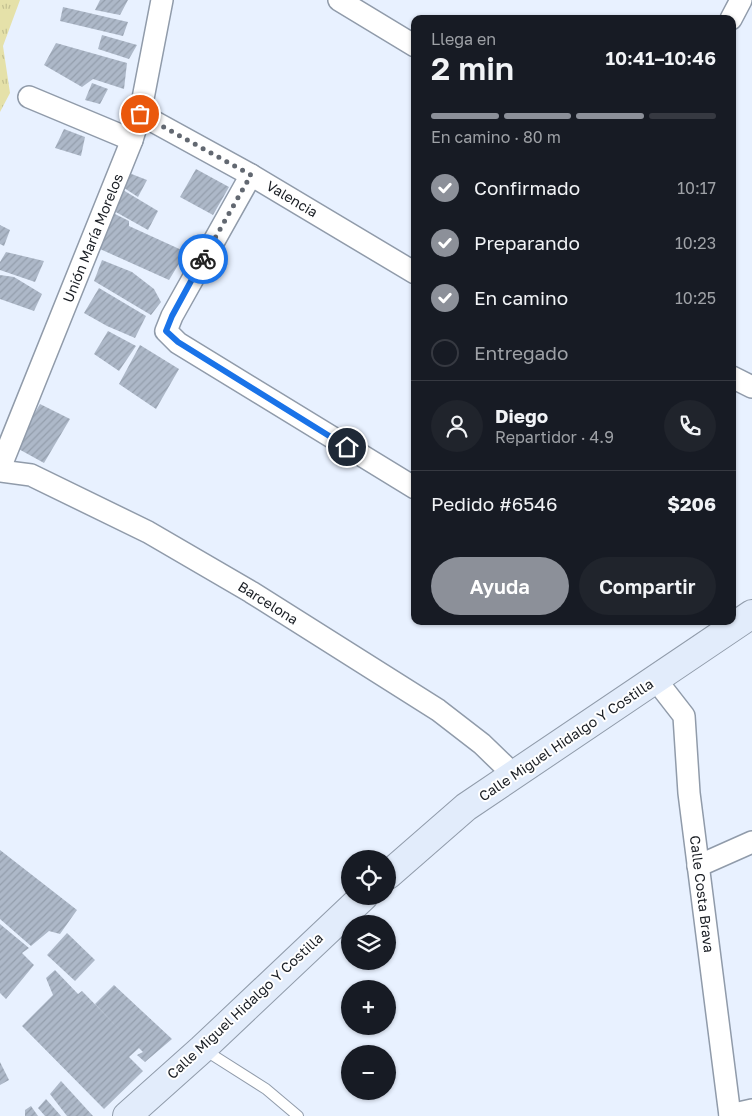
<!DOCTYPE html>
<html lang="es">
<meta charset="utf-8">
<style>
body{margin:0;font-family:"Golos Text",sans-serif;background:#20242c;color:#f1f3f6;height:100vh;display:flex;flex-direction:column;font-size:19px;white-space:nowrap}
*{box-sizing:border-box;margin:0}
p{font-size:16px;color:#9ea1a6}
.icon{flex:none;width:28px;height:28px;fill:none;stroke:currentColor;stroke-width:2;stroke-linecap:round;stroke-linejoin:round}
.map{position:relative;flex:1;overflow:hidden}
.panel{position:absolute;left:411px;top:15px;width:325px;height:610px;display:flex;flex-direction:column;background:#171b24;border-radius:10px;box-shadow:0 1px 4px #0004}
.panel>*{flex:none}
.fabs{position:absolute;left:341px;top:850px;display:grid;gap:10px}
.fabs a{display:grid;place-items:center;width:55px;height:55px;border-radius:50%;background:#171b24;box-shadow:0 1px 4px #0004;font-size:25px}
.pin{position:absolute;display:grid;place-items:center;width:42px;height:42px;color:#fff;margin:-21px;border:2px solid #fff;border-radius:50%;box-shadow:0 1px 5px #0007}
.courier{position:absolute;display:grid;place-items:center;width:50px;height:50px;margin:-25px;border:4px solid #1a73e8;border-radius:50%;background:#fff;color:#222;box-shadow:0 1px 6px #0007}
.overview em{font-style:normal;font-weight:600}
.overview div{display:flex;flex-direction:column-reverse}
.overview{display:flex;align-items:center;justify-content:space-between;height:85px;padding:0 20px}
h1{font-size:32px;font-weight:600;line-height:38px}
.bar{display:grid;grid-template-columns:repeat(4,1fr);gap:8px 5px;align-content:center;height:60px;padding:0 20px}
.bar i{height:6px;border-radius:4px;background:#363941}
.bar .on{background:#8c9099}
.bar p{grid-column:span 4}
.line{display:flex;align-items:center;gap:12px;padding:0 20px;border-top:1px solid #363941}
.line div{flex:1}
.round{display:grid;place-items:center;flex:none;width:52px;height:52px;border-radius:26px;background:#20242c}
ol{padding:0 20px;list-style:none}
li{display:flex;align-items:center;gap:15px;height:55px}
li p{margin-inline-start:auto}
li .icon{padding:5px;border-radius:50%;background:#8c9099;color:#fff;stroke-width:4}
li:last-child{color:#9ea1a6}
li i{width:28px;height:28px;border:2px solid #363941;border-radius:50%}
.action{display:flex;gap:10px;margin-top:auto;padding:10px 20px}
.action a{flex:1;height:58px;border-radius:30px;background:#8c9099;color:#fff;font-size:20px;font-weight:600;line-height:58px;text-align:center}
.action a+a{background:#20242c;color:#f1f3f6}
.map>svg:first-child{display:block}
</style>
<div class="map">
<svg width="752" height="1116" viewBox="0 0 752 1116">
<defs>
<pattern id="grass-tufts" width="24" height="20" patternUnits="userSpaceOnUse" patternTransform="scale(1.25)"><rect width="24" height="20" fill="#e5e1a9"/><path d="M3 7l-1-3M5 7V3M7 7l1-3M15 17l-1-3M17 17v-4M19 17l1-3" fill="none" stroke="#c4c191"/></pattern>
<pattern id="building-hatch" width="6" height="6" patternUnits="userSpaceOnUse" patternTransform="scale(1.25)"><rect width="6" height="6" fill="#adb8c8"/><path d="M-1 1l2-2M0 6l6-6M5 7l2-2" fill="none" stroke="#949eac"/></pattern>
</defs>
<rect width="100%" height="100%" fill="#e8f1ff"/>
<polygon fill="url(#grass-tufts)" points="0,0 20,0 3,46 10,93 0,112"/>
<g fill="url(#building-hatch)">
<polygon points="100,0 128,0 120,15 95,10"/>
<polygon points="63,7 128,22 123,36 60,21"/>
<polygon points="102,35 137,45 129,59 98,49"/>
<polygon points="56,43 127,63 124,89 93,79 82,87 44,65"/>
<polygon points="92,83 108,89 100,104 85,100"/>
<polygon points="64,129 85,137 81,156 55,148"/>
<polygon points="196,169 229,187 213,215 180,197"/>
<polygon points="129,173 147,180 138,197 121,186"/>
<polygon points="123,190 158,211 148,230 114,211"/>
<polygon points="113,213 129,221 129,226 186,252 169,280 100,249"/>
<polygon points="0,225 10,230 4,246 0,244"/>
<polygon points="6,252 44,261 35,282 0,270 0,262"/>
<polygon points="102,260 132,272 154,289 161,302 151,315 94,281"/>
<polygon points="0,275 14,277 42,294 34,311 0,299"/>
<polygon points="99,288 146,316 135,338 107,326 84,313"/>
<polygon points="108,331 136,346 119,371 94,354"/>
<polygon points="140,345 179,369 156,409 119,384"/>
<polygon points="40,404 70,419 44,463 15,447"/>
<polygon points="0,850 77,910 60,934 49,931 31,946 0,919"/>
<polygon points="0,924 29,948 22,953 34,965 6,999 0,993"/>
<polygon points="67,933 95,960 75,981 47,955"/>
<polygon points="55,970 78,994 82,991 122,1032 95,1004 114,985 172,1039 145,1062 137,1055 143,1052 139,1048 129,1057 143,1071 104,1109 22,1026 53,995 46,978"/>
<polygon points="0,1062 9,1080 0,1085"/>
<polygon points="61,1081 93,1116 67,1116 50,1094"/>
<polygon points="46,1099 61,1116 45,1116 38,1108"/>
<polygon points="31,1106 38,1116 25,1116 25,1110"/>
</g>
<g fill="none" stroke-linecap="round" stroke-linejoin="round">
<g stroke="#909baa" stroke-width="12">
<polyline id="lane" points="203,1049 266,1089 298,1116"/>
</g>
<g stroke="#909baa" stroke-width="24">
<g id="street">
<polyline points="339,0 415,46"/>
<polyline points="731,19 741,0"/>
<polyline points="29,97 132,140"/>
<polyline points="140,114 251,175 415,273"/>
<polyline points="251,175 172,316 166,331 178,343 415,488"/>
<polyline points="732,377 752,387"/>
<polyline points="0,468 132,140 140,114 162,0"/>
<polyline points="0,471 31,475 148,532 251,592 438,710 482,744 513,774"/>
<polyline points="656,680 684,716 689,793 730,1116"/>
<polyline points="698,866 752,842"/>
<polyline points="730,1115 752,1110"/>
</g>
</g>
<g stroke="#909baa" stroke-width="30">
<g id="secondary">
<polyline points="388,875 466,807 752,614"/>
<polyline points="127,1116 202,1049 364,896"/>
</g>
</g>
<use href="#lane" stroke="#fff" stroke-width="10"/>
<use href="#street" stroke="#fff" stroke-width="21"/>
<use href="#secondary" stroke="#e2ecfb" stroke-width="28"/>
</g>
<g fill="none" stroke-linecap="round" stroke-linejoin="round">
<polyline stroke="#626871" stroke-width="5" stroke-dasharray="0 9" points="140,114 251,175 203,259"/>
<polyline stroke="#1a73e8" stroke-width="6" points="203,259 172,316 166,331 178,342 347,447"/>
</g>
<g text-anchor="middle" stroke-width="4" stroke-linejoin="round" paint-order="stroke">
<g font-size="14" fill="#1a1e24" stroke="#fff">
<text transform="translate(292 199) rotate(31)" y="5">Valencia</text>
<text transform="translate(93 238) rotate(-68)" y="5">Unión María Morelos</text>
<text transform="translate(268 603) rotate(32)" y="5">Barcelona</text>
<text transform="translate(566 740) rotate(-34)" y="5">Calle Miguel Hidalgo Y Costilla</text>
<text transform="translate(702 894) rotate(83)" y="5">Calle Costa Brava</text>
<text transform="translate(245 1006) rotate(-43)" y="5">Calle Miguel Hidalgo Y Costilla</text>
</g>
</g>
</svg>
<div class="fabs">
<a><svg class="icon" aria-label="locate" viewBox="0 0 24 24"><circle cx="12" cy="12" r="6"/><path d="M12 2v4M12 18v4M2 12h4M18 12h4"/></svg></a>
<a><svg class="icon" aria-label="layers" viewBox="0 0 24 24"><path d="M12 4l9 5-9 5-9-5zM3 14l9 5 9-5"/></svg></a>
<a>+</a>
<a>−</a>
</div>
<div class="pin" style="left:140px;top:114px;background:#ea580c"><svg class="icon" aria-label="bag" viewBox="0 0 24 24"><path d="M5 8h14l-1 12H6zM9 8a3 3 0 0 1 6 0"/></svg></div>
<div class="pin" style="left:347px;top:447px;background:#1f2937"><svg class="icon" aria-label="home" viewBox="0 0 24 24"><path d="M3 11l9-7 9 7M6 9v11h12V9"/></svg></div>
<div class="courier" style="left:203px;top:259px"><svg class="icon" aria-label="bike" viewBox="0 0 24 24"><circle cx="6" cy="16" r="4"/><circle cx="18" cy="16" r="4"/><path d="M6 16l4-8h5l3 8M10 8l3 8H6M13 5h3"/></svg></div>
<section class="panel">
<div class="overview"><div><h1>2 min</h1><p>Llega en</p></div><em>10:41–10:46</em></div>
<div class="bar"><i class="on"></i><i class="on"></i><i class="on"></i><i></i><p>En camino · 80 m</p></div>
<ol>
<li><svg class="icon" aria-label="check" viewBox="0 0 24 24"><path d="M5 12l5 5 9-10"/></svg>Confirmado<p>10:17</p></li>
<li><svg class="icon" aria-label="check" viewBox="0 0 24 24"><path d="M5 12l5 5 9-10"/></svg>Preparando<p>10:23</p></li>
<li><svg class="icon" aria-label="check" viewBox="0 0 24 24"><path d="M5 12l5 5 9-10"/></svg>En camino<p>10:25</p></li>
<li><i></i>Entregado</li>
</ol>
<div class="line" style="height:90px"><a class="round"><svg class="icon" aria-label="person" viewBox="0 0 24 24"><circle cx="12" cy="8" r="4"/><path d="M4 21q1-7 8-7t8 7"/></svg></a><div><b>Diego</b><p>Repartidor · 4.9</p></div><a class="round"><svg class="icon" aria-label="phone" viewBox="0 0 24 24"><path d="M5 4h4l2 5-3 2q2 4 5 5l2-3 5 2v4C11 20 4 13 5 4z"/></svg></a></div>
<div class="line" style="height:65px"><div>Pedido #6546</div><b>$206</b></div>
<div class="action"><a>Ayuda</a><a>Compartir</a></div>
</section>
</div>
